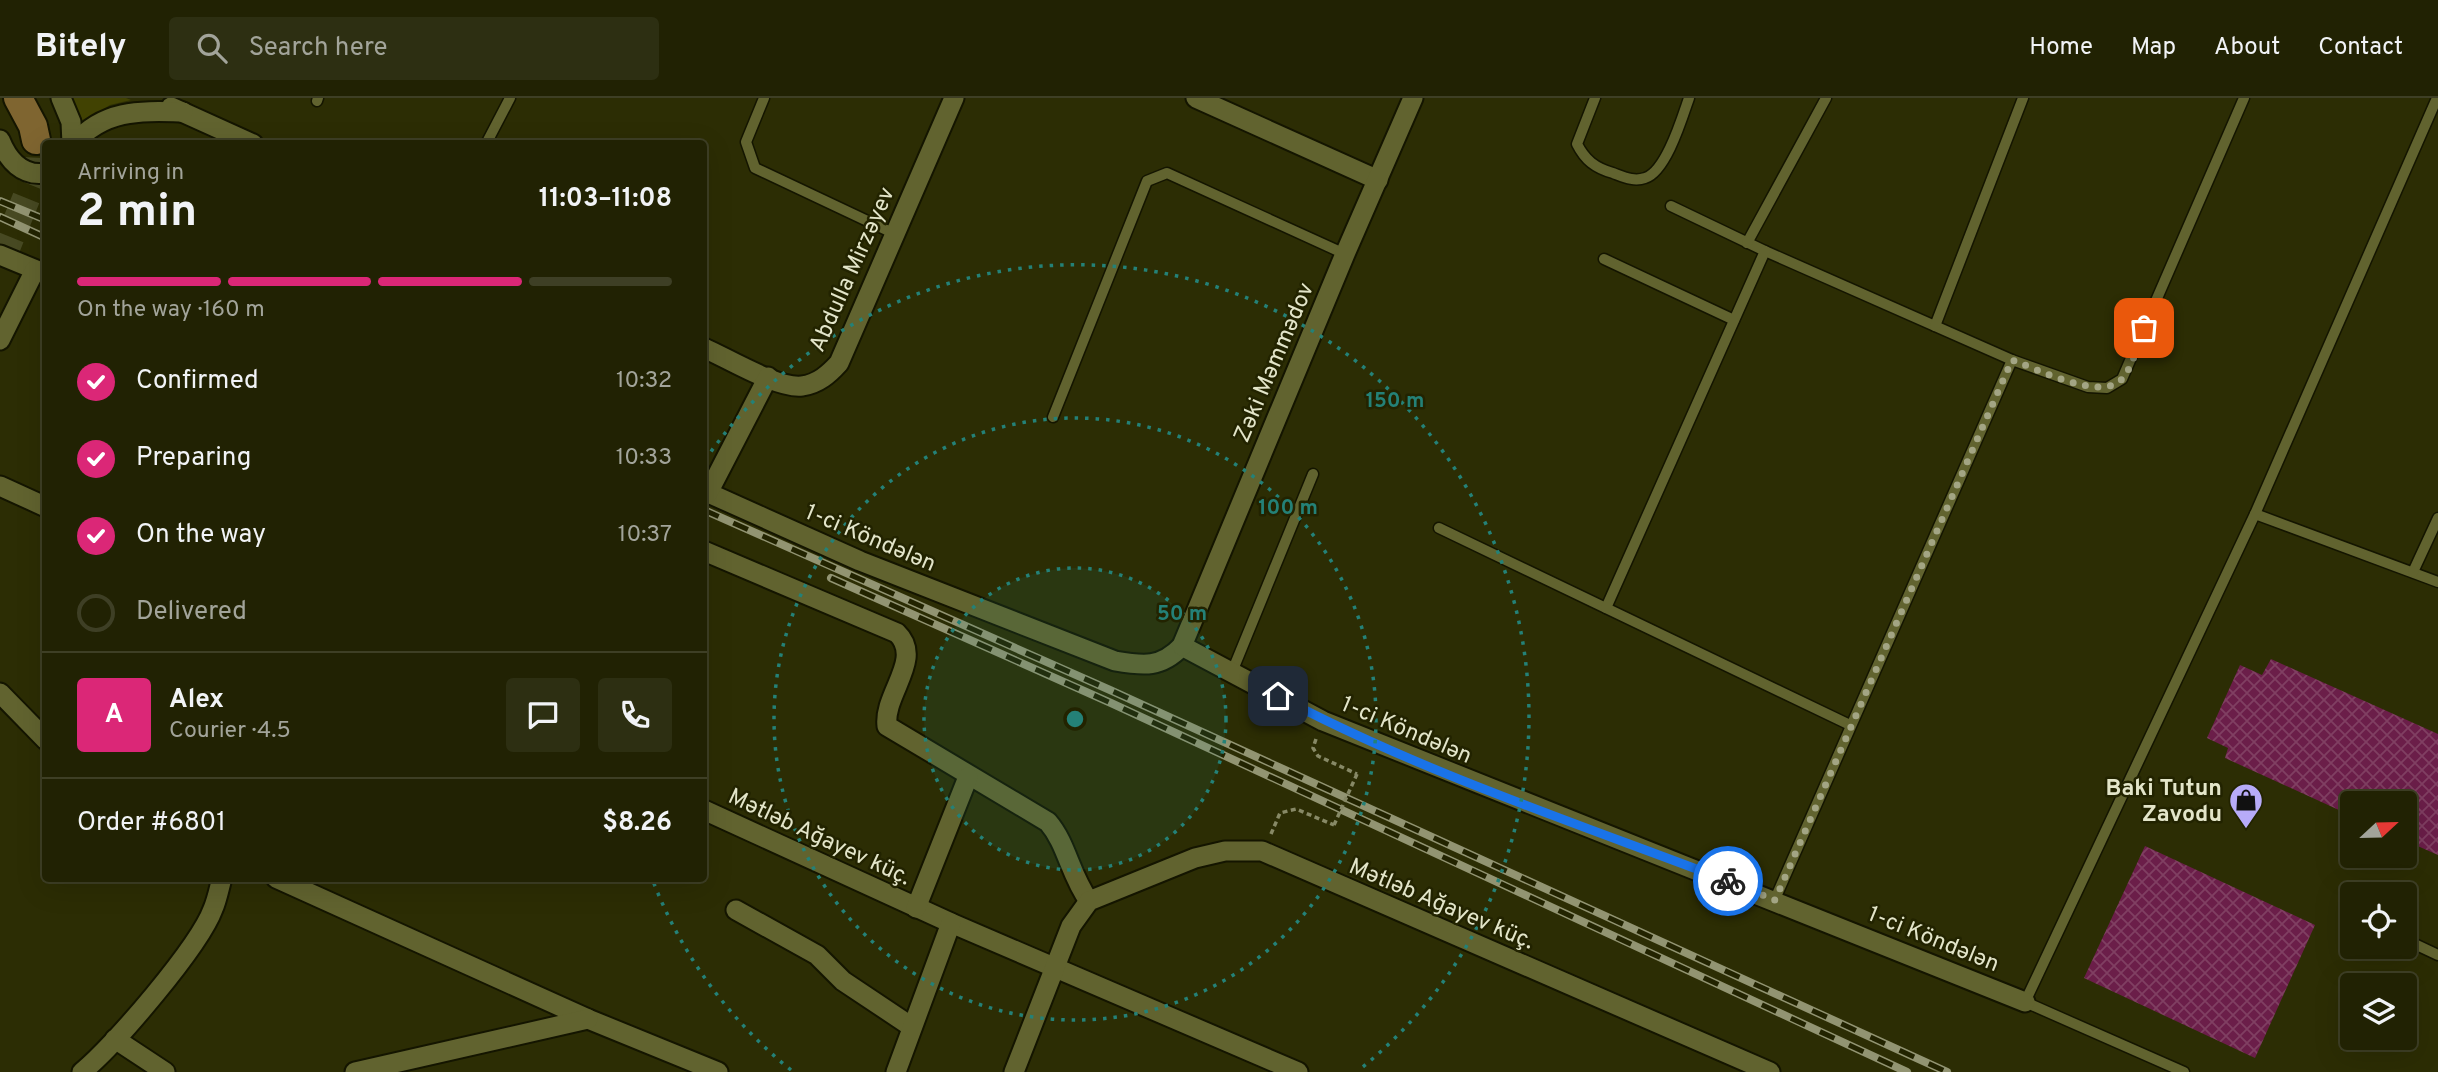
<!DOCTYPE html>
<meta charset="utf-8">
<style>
body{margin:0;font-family:Overpass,sans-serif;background:#2d2f12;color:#f1f3f6;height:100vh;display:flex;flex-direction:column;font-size:26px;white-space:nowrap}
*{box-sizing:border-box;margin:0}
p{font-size:23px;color:#a2a49a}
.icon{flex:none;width:38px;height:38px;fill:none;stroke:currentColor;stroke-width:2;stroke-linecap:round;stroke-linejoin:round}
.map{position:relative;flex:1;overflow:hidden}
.drawer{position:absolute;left:42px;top:42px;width:665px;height:742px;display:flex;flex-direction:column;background:#212203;border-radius:7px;box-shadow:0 7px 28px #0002,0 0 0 2px #3e3f25}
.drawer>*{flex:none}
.needle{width:46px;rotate:68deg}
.tools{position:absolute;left:2340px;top:693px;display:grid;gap:14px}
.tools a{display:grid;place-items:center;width:77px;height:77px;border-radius:7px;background:#212203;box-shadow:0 7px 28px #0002,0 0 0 2px #3e3f25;font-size:35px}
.pin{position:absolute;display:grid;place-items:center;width:60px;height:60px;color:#fff;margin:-30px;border-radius:14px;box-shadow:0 4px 10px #0006}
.courier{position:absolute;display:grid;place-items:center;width:70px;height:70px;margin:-35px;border:5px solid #1a73e8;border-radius:50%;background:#fff;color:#222;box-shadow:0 2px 9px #0007}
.summary em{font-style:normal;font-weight:700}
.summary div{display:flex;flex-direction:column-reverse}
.summary{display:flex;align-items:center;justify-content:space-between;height:119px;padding:0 35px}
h1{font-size:46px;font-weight:700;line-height:52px}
.bar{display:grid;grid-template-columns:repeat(4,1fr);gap:10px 7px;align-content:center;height:84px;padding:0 35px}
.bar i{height:9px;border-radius:5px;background:#3e3f25}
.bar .active{background:#db2777}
.bar p{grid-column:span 4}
.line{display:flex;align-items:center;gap:18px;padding:0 35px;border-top:2px solid #3e3f25}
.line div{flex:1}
.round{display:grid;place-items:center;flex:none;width:74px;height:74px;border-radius:7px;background:#2d2f12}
ol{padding:0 35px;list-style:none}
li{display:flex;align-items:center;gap:21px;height:77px}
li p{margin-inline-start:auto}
li .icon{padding:7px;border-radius:50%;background:#db2777;color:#fff;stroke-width:4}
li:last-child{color:#a2a49a}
li i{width:38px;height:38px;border:4px solid #3e3f25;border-radius:50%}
header{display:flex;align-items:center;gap:42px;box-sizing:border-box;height:98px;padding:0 35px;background:#212203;border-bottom:2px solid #3e3f25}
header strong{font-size:33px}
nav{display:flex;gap:38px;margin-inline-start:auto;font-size:24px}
.search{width:490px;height:63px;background:#2d2f12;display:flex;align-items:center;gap:18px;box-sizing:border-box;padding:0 24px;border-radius:7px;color:#a2a49a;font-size:26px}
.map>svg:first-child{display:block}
</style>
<header>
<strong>Bitely</strong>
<div class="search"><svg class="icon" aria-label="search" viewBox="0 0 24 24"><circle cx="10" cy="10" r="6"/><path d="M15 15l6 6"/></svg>Search here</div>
<nav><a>Home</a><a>Map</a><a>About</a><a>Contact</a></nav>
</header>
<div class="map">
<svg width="2438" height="974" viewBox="0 0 2438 974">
<defs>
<pattern id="building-cross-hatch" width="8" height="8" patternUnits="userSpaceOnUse" patternTransform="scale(1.75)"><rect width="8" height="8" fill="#6b1e49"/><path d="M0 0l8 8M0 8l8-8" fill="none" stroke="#803f62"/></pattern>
</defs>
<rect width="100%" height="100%" fill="#2c2d04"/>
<polygon fill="#414202" points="72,0 126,0 131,2 110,7 80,26"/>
<g fill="url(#building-cross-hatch)">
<polygon points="2271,561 2438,636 2438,757 2404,742 2404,705 2352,705 2352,718 2225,660 2228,650 2207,640 2240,567 2262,577"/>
<polygon points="2145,748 2315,827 2255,960 2084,880"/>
</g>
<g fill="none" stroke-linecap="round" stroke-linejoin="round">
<polyline stroke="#474922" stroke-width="28" stroke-dasharray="28 14" stroke-linecap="butt" points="0,165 34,81 36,42"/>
<g stroke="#141500" stroke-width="13">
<g id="lane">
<polyline points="764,0 746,44 755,70 895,136"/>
<path d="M1595,0L1577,46C1585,62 1595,70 1613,75C1624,79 1634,84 1645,80C1666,74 1682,20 1689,0"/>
<polyline points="317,3 318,0"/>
<polyline points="486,46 510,0"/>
<polyline points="1671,108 1765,153 2012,262 2088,289 2107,290 2122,281 2244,0"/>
<polyline points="1747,145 1826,0"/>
<polyline points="1604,161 1734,222"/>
<polyline points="1935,228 2023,0"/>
<polyline points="1053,319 1147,83 1167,75 1345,156"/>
<polyline points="2255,416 2438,484"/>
<polyline points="1439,430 1850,627"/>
<polyline points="2413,474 2438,420"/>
<polyline points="1606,510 1765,153"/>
<polyline points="1232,574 1313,376"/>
<polyline points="1775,801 2012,262"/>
<polyline points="2404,841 2438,857"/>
<polyline points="2184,974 2025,904 2255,416 2437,0"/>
</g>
</g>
<g stroke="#141500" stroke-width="23">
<g id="street">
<polyline points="61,0 71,24 72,46"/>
<polyline points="1196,0 1378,82"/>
<polyline points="171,9 253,46"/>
<path d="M0,42C8,62 22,79 46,75"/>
<path d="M74,46C104,11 141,13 183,14"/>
<polyline points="0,157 46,176"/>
<polyline points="0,242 35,172"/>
<path d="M704,250C727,260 778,291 802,288C818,286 829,276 839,265L954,0"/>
<polyline points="0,388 46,409"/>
<path d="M704,393L860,463L1115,563C1144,568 1161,570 1182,548L1323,623L2025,904"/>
<polyline points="708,395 768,279"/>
<path d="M704,453L897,535C924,561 883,596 887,628L1048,724C1067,746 1070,777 1089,803"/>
<polyline points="1182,548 1345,156 1413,0"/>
<polyline points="0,595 46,642"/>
<polyline points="704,712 951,825 1298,974"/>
<polyline points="276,780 588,921 718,974"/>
<polyline points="916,810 968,679"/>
<polyline points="736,812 817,857 843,883 912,929"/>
<polyline points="115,941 165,974"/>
<path d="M82,974C114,948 199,849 213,811C217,802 219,791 222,780"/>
<polyline points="355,974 588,921"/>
<polyline points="896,974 951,825"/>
<polyline points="1014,974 1071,828 1089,803 1195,760 1225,753 1262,753 1770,974"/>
</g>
</g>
<g stroke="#141500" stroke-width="32">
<polyline id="secondary" points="18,0 33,28 36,42"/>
</g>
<g stroke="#878966" stroke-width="3.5" stroke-dasharray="5 3.5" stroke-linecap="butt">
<polyline points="1316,641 1313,650 1318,658 1357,676"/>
<polyline points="1271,736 1280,715 1296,711 1334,727"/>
</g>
<use href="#lane" stroke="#61632f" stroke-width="10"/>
<use href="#street" stroke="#61632f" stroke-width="19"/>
<use href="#secondary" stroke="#7f6530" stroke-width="28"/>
<g stroke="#929472" stroke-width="8">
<g id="rail">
<polyline points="0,103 46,122"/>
<polyline points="0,119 46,140"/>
<polyline points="704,412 1110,592 1947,974"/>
<polyline points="831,480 1111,605 1907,974"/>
</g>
</g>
<use href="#rail" stroke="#222300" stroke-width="5" stroke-dasharray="16" stroke-linecap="butt"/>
<polyline stroke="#878966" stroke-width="3.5" stroke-dasharray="5 3.5" stroke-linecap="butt" points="1334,727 1357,676"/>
</g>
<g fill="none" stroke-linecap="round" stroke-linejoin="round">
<path stroke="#a3a584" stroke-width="7" stroke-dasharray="0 12.6" d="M1728,783L1775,802L2012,262C2037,271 2102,304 2122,281C2133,269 2138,244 2144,230"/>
<path stroke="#1a73e8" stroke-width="9" d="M1278,598C1418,673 1579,726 1728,783"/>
</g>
<circle cx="1075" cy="621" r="151" fill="#248177" fill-opacity=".12"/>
<g fill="none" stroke="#248177" stroke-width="3.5" stroke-dasharray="3.5 7">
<circle cx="1075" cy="621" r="151"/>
<circle cx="1075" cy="621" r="301"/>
<path d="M791 972A452 452 0 0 1 653 783M705 362A452 452 0 1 1 1359 972"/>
</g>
<defs>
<g id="shop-pin" transform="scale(1.75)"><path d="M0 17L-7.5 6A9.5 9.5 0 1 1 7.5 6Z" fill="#b7abf8" stroke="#222300"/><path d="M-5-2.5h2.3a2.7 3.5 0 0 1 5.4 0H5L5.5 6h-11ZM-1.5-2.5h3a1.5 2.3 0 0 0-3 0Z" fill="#111"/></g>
</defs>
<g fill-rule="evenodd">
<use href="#shop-pin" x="2246" y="702"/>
</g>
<g text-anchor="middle" stroke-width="5" stroke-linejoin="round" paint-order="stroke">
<g font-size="23" fill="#e3e5c9" stroke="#222300">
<text transform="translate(851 171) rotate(-66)" y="8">Abdulla Mirzəyev</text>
<text transform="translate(1273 264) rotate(-67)" y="8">Zəki Məmmədov</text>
<text transform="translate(871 439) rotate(23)" y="8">1-ci Köndələn</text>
<text transform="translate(1407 631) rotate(23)" y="8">1-ci Köndələn</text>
<text transform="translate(820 738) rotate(25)" y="8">Mətləb Ağayev küç.</text>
<text transform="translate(1442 805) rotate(23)" y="8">Mətləb Ağayev küç.</text>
<text transform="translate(1934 840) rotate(22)" y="8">1-ci Köndələn</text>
</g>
<g font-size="23" font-weight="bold" fill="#e3e5c9" stroke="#222300" text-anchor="end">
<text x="2222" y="697">Baki Tutun<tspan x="2222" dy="26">Zavodu</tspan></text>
</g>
</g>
<circle cx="1075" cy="621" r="10" fill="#248177" stroke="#222300" stroke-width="3.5"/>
<g font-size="21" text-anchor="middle" font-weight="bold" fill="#248177" stroke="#222300" stroke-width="5" stroke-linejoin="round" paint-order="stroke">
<text x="1395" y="309">150 m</text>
<text x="1288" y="416">100 m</text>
<text x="1182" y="522">50 m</text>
</g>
</svg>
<div class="tools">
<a><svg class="needle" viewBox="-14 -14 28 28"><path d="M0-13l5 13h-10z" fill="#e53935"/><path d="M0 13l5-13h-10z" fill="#a2a49a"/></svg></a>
<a><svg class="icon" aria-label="locate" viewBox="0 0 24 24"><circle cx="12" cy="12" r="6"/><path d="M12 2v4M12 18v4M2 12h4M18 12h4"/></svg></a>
<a><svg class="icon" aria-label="layers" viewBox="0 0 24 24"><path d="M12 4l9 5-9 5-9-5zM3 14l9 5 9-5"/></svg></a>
</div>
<div class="pin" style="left:2144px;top:230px;background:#ea580c"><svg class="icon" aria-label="bag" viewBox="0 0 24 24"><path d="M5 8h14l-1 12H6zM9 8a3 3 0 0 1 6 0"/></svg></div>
<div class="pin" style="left:1278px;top:598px;background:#1f2937"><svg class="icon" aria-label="home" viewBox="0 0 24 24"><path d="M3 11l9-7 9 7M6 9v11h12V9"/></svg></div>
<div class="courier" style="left:1728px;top:783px"><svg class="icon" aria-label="bike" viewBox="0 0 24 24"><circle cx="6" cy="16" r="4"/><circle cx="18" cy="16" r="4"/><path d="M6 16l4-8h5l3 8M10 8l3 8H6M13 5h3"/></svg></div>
<section class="drawer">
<div class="summary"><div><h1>2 min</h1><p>Arriving in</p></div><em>11:03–11:08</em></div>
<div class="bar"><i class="active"></i><i class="active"></i><i class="active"></i><i></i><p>On the way · 160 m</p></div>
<ol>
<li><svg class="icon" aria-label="check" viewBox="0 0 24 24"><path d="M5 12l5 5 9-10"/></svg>Confirmed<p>10:32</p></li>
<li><svg class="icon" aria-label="check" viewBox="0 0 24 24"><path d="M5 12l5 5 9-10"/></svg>Preparing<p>10:33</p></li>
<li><svg class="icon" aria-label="check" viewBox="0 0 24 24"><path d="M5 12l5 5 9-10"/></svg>On the way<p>10:37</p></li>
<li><i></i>Delivered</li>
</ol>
<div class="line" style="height:126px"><b class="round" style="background:#db2777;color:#fff">A</b><div><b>Alex</b><p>Courier · 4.5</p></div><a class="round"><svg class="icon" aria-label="chat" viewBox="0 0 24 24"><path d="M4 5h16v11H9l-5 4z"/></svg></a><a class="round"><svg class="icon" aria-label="phone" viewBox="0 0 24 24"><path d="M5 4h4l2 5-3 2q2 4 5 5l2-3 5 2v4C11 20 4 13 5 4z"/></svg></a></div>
<div class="line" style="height:91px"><div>Order #6801</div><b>$8.26</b></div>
</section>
</div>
